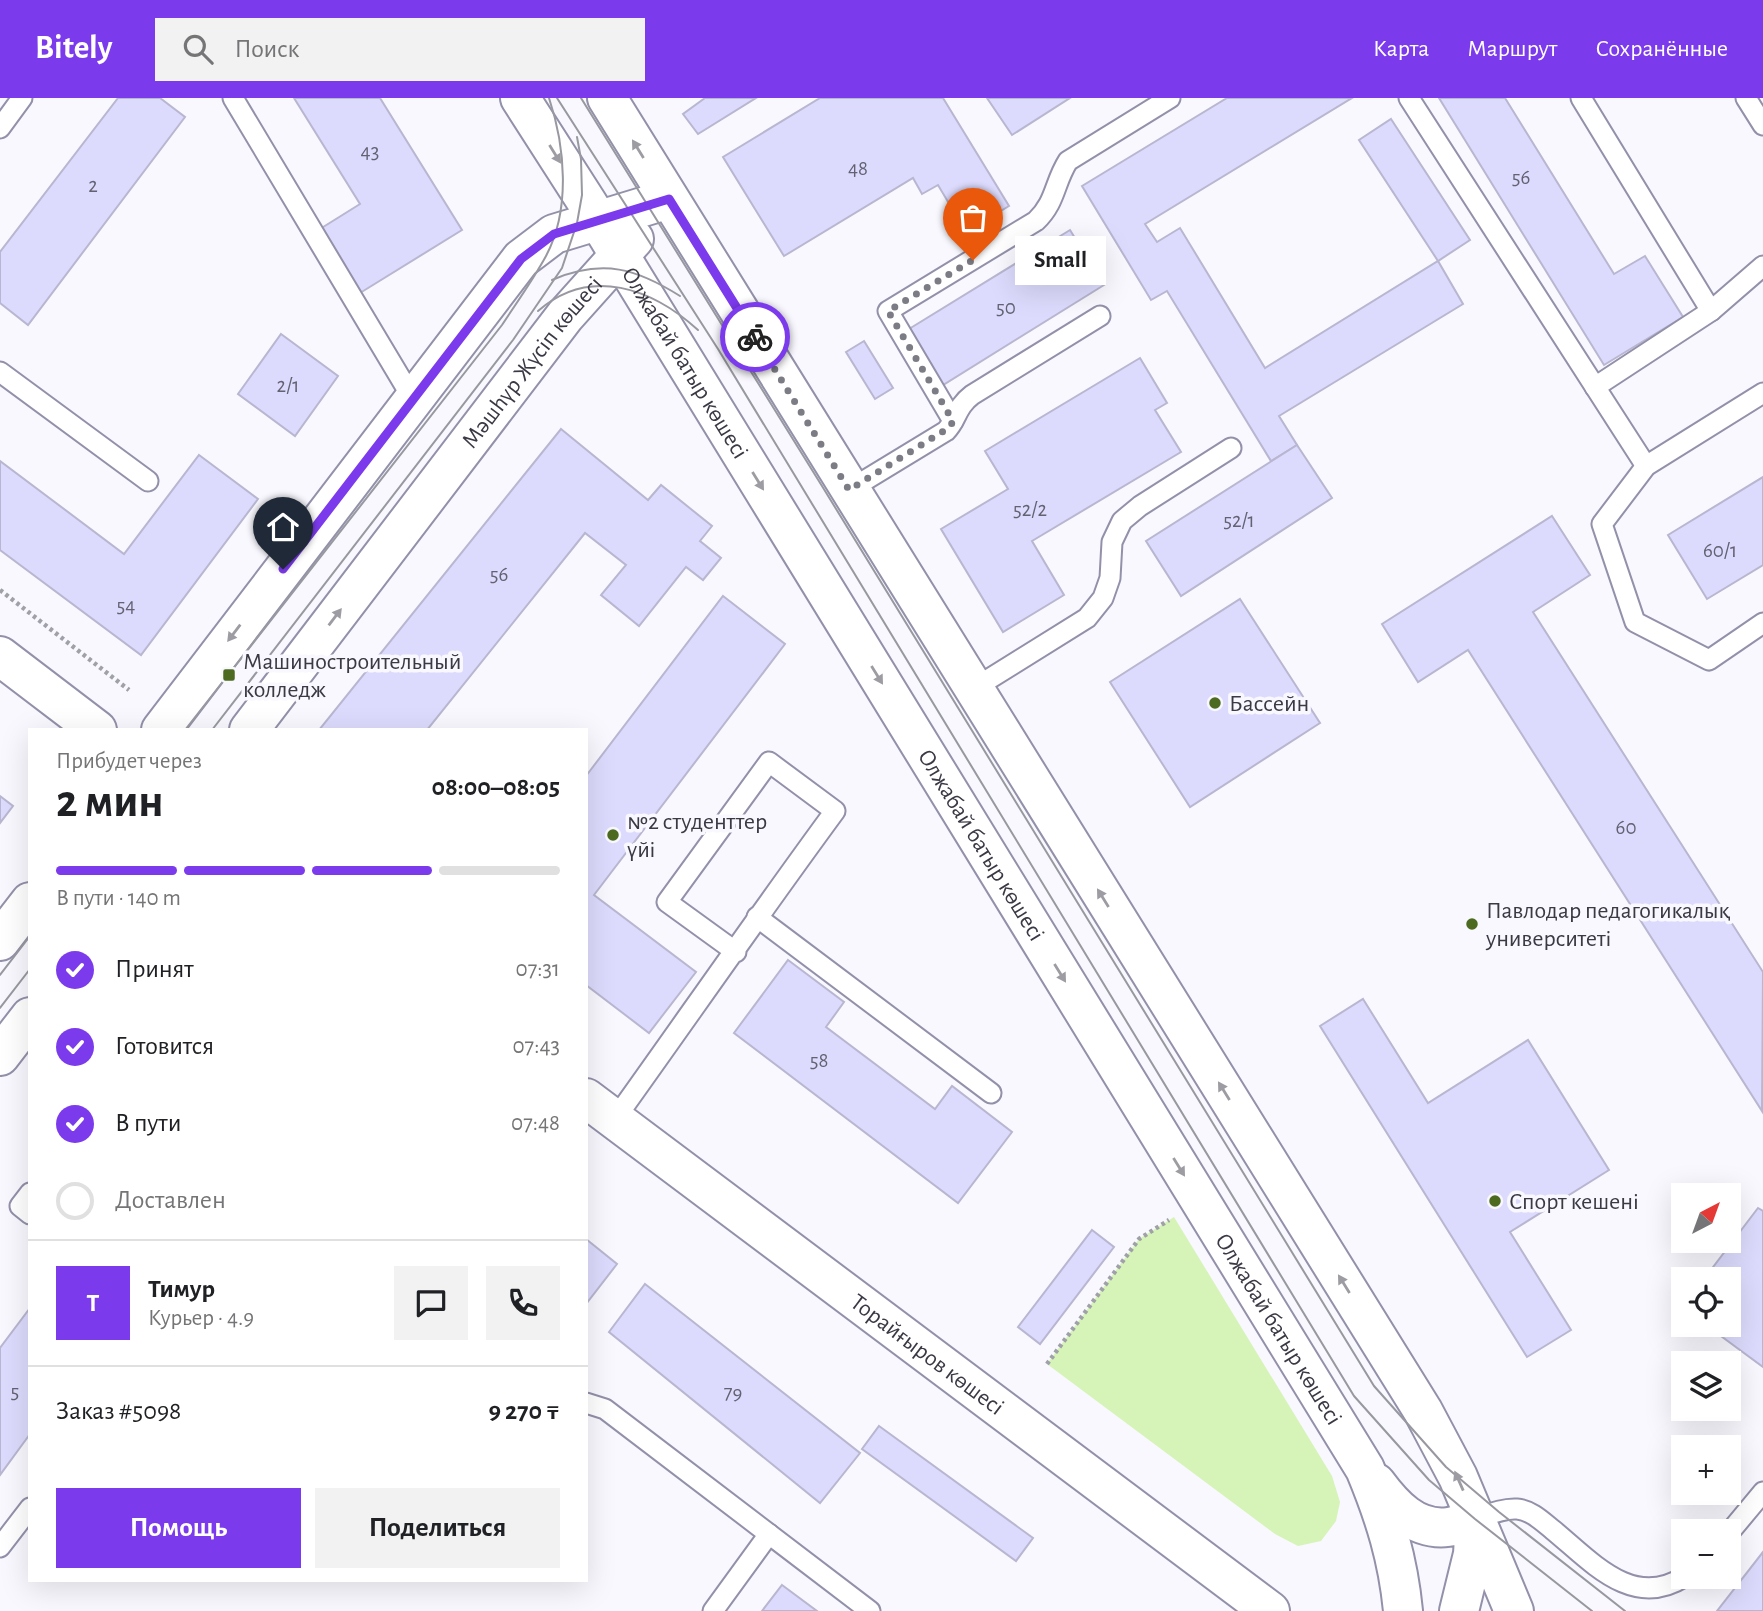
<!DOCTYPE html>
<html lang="ru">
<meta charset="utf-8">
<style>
body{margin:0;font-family:"Alegreya Sans",sans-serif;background:#f2f2f2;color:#202124;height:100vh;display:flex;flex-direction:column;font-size:26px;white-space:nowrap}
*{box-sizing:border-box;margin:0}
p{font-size:23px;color:#757577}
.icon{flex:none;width:38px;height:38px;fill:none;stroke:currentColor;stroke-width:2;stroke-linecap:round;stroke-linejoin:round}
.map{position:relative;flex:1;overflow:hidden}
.details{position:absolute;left:28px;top:630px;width:560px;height:854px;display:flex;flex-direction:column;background:#fff;border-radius:0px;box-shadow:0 7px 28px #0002}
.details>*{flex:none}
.needle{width:46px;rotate:41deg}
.controls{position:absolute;left:1671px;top:1085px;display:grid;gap:14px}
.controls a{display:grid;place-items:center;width:70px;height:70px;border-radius:0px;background:#fff;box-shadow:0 7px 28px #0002;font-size:35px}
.pin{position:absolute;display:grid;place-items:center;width:60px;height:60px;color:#fff;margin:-72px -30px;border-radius:50% 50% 50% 0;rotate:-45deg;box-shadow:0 0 7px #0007}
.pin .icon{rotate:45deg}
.courier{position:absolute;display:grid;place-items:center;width:70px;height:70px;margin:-35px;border:5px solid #7c3aed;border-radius:50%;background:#fff;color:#222;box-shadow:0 2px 9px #0007}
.bubble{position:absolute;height:49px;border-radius:0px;background:#fff;box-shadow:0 7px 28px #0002;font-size:23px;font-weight:700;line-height:49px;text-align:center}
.summary em{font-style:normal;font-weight:700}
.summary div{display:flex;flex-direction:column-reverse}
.summary{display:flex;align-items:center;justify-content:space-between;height:119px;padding:0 28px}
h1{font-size:46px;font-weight:700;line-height:52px}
.bar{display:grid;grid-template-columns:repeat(4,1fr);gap:10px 7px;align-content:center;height:84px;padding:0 28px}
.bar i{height:9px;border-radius:5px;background:#e0e0e0}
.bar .selected{background:#7c3aed}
.bar p{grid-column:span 4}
.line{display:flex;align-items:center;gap:18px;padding:0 28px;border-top:2px solid #e0e0e0}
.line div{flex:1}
.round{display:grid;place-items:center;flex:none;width:74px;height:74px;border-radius:0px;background:#f2f2f2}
ol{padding:0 28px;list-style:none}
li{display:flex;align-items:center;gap:21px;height:77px}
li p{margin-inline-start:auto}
li .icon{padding:7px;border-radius:50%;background:#7c3aed;color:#fff;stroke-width:4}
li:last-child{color:#757577}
li i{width:38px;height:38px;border:4px solid #e0e0e0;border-radius:50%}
.action{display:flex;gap:14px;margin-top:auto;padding:14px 28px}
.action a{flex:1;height:80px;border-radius:0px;background:#7c3aed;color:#fff;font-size:28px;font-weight:700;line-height:80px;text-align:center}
.action a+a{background:#f2f2f2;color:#202124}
header{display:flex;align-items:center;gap:42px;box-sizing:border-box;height:98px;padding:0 35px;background:#7c3aed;color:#fff}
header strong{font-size:33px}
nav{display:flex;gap:38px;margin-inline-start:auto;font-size:24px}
.search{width:490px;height:63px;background:#f2f2f2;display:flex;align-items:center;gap:18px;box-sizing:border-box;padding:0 24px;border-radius:0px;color:#757577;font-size:26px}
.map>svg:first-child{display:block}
</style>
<header>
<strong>Bitely</strong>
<div class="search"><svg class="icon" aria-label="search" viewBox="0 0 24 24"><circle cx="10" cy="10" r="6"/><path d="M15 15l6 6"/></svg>Поиск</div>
<nav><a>Карта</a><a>Маршрут</a><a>Сохранённые</a></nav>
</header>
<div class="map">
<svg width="1763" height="1513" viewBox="0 0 1763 1513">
<rect width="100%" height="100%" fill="#f8f8fe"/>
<polygon fill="#d6f3b8" points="1174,1119 1332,1378 1340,1404 1336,1423 1321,1443 1298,1448 1275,1436 1047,1266 1139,1141"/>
<g fill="#dddbfd" stroke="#b8b6d0" stroke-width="2">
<polygon points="118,0 160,0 185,19 28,227 0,205 0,154"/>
<polygon points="294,0 380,0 462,132 360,195 320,131 360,106"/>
<polygon points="705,0 756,0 698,36 683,16"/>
<polygon points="820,0 943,0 1009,108 966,134 938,87 922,96 913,80 784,158 723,59"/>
<polygon points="987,0 1070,0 1012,37"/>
<polygon points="1227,0 1352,0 1145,126 1157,144 1180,130 1265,270 1438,163 1463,206 1279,318 1297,347 1271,363 1167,193 1151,202 1082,88"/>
<polygon points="1439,0 1505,0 1614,176 1645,158 1683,219 1604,267"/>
<polygon points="1391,21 1470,142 1438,163 1359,42"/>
<polygon points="1070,132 1104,187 943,287 909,231"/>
<polygon points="281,236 338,278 295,338 238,296"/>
<polygon points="864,243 893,290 875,301 846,254"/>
<polygon points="1140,260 1167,305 1155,312 1181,354 1032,443 1064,497 1003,534 941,431 1008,391 985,353"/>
<polygon points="561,331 648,402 661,387 712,428 700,443 721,460 703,482 686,469 639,528 601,497 626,467 585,435 427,632 319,632"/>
<polygon points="1297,347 1332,400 1181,498 1146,443"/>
<polygon points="199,357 258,401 141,557 0,452 0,363 124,456"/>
<polygon points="1763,379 1763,467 1707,501 1668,437"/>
<polygon points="1552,418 1590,477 1533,514 1763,874 1762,1013 1468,552 1418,584 1382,526"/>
<polygon points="723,498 785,546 594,797 696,874 649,935 586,887 586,678"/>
<polygon points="1240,501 1320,625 1190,709 1110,584"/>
<polygon points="0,698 13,708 0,725"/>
<polygon points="788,862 844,904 826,929 935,1011 952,988 1012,1034 958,1105 734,935"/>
<polygon points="1363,901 1428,1005 1528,942 1609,1072 1510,1134 1571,1232 1527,1259 1320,928"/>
<polygon points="1758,1110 1763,1113 1763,1269 1706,1227 1729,1227 1729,1181 1704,1181"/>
<polygon points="1092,1132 1114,1149 1040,1246 1018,1229"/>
<polygon points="586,1141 617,1166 586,1206"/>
<polygon points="645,1186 860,1355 820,1405 609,1234"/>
<polygon points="30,1210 30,1336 0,1377 0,1250"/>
<polygon points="879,1328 1033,1440 1016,1463 862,1351"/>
<polygon points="1763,1454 1763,1513 1717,1513"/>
<polygon points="782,1487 817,1513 762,1513"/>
</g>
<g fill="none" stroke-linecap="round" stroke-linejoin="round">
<g stroke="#9391aa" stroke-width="23">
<g id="lane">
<polyline points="233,0 413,301"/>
<polyline points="1409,0 1646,368"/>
<polyline points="1581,0 1711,213"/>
<polyline points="1746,0 1763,27"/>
<polyline points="0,30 22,0"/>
<polyline points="0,274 148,383"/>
<polyline points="1595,289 1711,213 1763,168"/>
<polyline points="1763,295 1646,368 1602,426 1635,524 1709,562 1763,525"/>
<path d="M953,323L888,213L1036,123C1056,104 1054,85 1068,63L1170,0"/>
<path d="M849,392L946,333C957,322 956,309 972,297L1100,218"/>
<polyline points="973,591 1087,520 1103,500 1110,480 1112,444 1122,423 1140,408 1231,350"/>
<polyline points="757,819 991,995"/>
<path d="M615,1021C688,919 760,815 835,713L769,664L667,804L736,854"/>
<polyline points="30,1095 20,1108 30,1116"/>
<polyline points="586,1305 605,1311 870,1513"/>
<path d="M1475,1421C1487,1417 1503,1410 1517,1411C1531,1412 1543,1424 1553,1432C1591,1463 1632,1512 1684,1479"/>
<polyline points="1729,1435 1763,1394"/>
<polyline points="0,1449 30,1410"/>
<polyline points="713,1513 769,1436"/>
</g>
</g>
<g stroke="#9391aa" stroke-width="42">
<g id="secondary">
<path id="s1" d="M520,0L588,106L1365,1371C1385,1419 1398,1461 1403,1513"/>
<polyline points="607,0 1423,1313 1458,1379 1514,1513"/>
<polyline points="161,632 521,161 554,136 669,101"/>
<path id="s2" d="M249,632L565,218L634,141"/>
<polyline points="0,843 30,804"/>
<polyline points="0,958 30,919"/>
<path d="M1376,1385C1393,1408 1415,1433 1448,1429C1457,1428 1466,1424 1475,1421L1473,1456L1459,1513"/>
</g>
</g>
<g stroke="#9391aa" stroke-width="42">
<g id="primary">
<polyline points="0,558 97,632"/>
<path id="s3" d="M586,1000L1270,1513"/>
</g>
</g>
<g stroke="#a0a0a8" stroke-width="4.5" stroke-dasharray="3.5 3.5" stroke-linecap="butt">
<polyline points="0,492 129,592"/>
<polyline points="1047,1266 1139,1141 1169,1122"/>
</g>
<use href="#lane" stroke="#fff" stroke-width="19"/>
<use href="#secondary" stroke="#fff" stroke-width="38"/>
<use href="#primary" stroke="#fff" stroke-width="38"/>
<g stroke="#9898a0" stroke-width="2">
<polyline points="557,0 718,251 1354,1298 1429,1382 1475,1421 1592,1513"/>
<polyline points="581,0 822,388 1374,1288 1446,1369 1499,1414 1625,1513"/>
<path d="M552,182C603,160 637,171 680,198"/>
<path d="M538,213C590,167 653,191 698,232"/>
<path d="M185,632L502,227C517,204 533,182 546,158C571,111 565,48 549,0"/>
<polyline points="212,632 513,242 562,170 577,125 582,97 581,61 577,39"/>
<polyline points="0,877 30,838"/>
<polyline points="0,910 30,871"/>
</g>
</g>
<defs><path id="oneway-solid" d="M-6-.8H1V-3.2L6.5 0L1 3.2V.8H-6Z" transform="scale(1.75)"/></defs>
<g fill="#9c9ca2">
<use href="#oneway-solid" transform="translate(638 51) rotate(-122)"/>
<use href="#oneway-solid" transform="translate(555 56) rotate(58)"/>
<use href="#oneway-solid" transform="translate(758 383) rotate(58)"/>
<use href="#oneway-solid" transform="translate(335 519) rotate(-53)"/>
<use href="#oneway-solid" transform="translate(234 535) rotate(127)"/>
<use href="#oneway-solid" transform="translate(877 577) rotate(58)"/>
<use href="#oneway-solid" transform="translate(1103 800) rotate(-122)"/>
<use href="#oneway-solid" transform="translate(1060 875) rotate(58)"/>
<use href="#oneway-solid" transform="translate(1224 993) rotate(-122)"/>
<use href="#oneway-solid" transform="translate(1179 1069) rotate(58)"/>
<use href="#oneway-solid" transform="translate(1344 1186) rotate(-122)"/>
<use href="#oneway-solid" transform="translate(1459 1383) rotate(-114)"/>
</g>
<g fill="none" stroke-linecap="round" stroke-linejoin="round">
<polyline stroke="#7c7c85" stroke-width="7" stroke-dasharray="0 12.6" points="755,239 849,392 950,329 953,323 888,213 973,162"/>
<polyline stroke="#7c3aed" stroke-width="9" points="283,471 521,161 554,136 669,101 755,239"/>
</g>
<g fill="#4c6b21" stroke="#f8f8fe" stroke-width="2.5">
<rect x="222" y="570" width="14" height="14" rx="3.5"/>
<circle cx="1215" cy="605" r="7"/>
<circle cx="613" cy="737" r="7"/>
<circle cx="1472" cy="826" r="7"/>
<circle cx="1495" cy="1103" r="7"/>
</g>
<g text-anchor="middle" stroke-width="7" stroke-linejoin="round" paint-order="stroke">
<g font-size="21" fill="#636272">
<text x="370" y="60">43</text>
<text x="858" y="77">48</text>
<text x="1521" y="86">56</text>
<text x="93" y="94">2</text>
<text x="1006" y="216">50</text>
<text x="288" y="294">2/1</text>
<text x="1030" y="418">52/2</text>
<text x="1239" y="429">52/1</text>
<text x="1720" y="459">60/1</text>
<text x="499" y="483">56</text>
<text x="126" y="514">54</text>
<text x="1626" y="736">60</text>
<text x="819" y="969">58</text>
<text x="15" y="1300">5</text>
<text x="733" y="1301">79</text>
</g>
<g font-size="24" fill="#3a3944" stroke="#f8f8fe">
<text dy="8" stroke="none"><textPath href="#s2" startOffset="464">Мәшһүр Жүсіп көшесі</textPath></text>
<text dy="8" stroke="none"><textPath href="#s1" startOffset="312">Олжабай батыр көшесі</textPath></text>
<text dy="8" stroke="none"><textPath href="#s1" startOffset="878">Олжабай батыр көшесі</textPath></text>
<text dy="8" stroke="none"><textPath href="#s1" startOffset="1446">Олжабай батыр көшесі</textPath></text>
<text dy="8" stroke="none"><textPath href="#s3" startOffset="427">Торайғыров көшесі</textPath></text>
</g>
<g font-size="24" fill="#3a3944" stroke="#f8f8fe" text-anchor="start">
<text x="243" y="571">Машиностроительный<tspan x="243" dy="28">колледж</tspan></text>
<text x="1229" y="613">Бассейн</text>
<text x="627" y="731">№2 студенттер<tspan x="627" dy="28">үйі</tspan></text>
<text x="1486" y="820">Павлодар педагогикалық<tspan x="1486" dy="28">университеті</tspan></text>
<text x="1509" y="1111">Спорт кешені</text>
</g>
</g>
</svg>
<div class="controls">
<a><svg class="needle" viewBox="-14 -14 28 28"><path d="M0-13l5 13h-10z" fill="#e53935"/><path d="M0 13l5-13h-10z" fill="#757577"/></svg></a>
<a><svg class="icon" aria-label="locate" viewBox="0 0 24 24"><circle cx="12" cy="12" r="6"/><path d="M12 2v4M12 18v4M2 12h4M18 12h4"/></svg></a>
<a><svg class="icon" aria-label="layers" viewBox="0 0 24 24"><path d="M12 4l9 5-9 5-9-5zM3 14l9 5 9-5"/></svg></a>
<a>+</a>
<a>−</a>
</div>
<div class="pin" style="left:973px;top:162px;background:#ea580c"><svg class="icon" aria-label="bag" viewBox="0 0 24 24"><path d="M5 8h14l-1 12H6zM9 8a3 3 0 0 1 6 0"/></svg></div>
<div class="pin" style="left:283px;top:471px;background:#1f2937"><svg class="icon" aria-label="home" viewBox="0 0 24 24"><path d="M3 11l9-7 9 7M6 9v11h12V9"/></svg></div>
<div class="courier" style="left:755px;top:239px"><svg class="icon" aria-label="bike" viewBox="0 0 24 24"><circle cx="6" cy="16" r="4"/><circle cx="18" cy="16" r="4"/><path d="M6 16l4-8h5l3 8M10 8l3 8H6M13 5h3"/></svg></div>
<div class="bubble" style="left:1015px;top:138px;width:91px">Small</div>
<section class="details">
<div class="summary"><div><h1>2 мин</h1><p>Прибудет через</p></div><em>08:00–08:05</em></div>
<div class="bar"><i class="selected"></i><i class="selected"></i><i class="selected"></i><i></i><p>В пути · 140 m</p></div>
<ol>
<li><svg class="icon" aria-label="check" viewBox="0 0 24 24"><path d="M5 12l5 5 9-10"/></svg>Принят<p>07:31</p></li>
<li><svg class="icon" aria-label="check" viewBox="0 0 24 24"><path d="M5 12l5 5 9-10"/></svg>Готовится<p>07:43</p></li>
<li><svg class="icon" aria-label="check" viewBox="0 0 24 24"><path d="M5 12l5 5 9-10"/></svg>В пути<p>07:48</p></li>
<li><i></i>Доставлен</li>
</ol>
<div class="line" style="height:126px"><b class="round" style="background:#7c3aed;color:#fff">Т</b><div><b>Тимур</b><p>Курьер · 4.9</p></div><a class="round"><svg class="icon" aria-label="chat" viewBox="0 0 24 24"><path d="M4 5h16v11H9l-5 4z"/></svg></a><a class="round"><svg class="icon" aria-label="phone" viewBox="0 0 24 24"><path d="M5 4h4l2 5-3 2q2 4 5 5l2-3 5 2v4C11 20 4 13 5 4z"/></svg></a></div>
<div class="line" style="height:91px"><div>Заказ #5098</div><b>9 270 ₸</b></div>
<div class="action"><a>Помощь</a><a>Поделиться</a></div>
</section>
</div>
